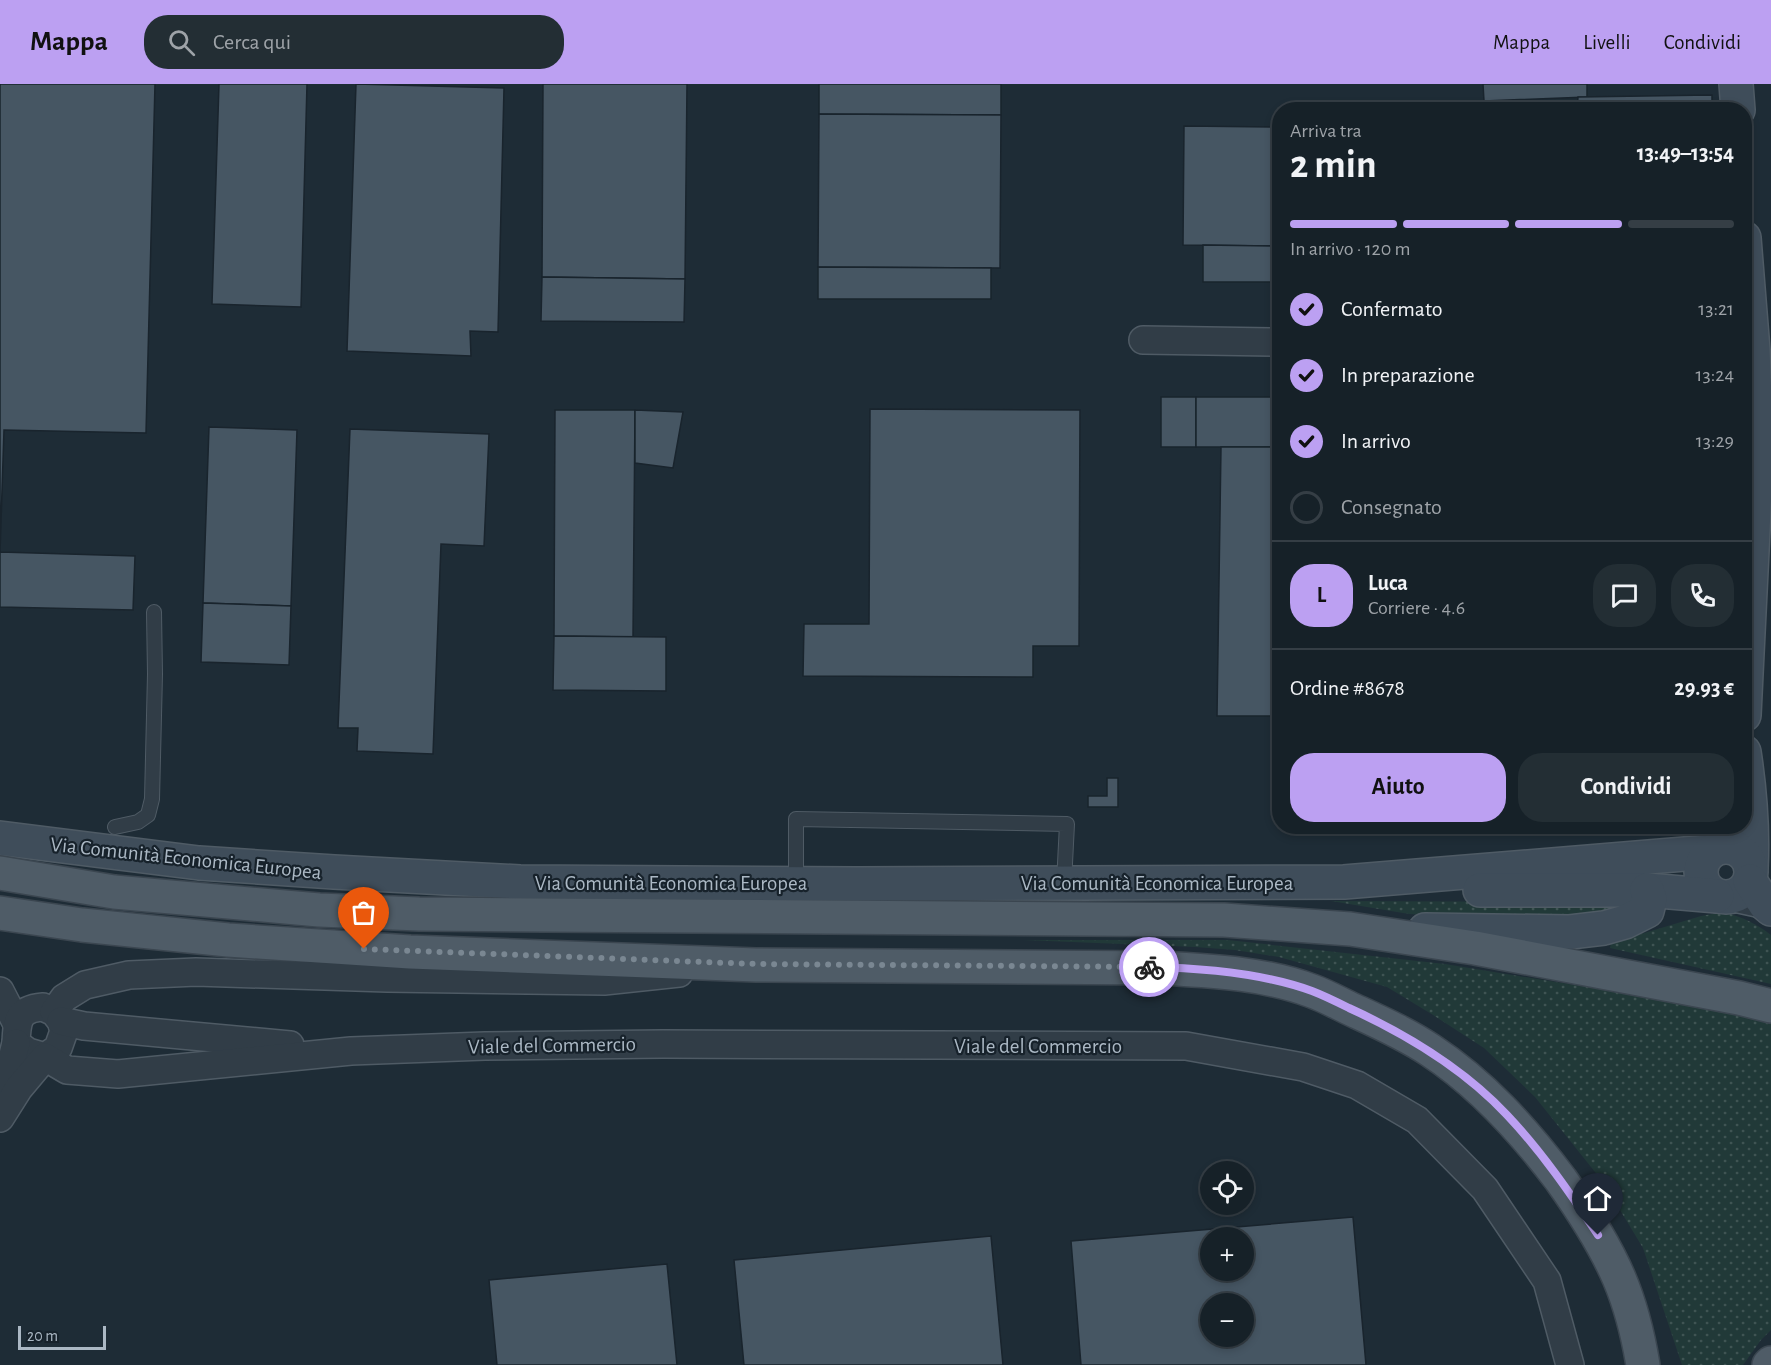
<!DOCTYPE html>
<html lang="it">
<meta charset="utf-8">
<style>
body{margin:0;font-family:"Alegreya Sans",sans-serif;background:#232e34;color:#f1f3f6;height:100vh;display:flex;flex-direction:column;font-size:22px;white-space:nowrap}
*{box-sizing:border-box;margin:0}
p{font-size:20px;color:#9ea3a8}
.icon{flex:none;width:33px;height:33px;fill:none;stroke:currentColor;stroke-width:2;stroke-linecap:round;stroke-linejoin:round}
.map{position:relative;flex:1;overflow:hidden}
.drawer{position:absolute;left:1272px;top:18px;width:480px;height:732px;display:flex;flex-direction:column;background:#162128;border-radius:24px;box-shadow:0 3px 9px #0003,0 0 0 2px #353e45}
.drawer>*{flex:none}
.tools{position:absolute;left:1200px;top:1077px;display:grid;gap:12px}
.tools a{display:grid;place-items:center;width:54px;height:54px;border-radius:50%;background:#162128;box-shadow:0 3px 9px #0003,0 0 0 2px #353e45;font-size:30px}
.scale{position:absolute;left:18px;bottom:15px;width:88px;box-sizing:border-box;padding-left:6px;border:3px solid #abb8c4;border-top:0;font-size:16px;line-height:21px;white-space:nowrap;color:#abb8c4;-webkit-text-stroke:4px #17222b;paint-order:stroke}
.pin{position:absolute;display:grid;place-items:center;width:51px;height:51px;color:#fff;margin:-62px -26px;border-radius:50% 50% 50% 0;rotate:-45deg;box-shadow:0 0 6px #0007}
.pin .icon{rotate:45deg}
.courier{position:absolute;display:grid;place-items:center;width:60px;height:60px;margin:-30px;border:4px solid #bca0f2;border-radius:50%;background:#fff;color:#222;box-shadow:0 2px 8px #0007}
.head em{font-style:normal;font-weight:600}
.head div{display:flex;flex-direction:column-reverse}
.head{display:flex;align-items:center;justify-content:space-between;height:102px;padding:0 18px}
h1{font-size:39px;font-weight:600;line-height:45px}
.bar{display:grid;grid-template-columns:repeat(4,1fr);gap:9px 6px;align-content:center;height:72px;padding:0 18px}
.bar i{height:8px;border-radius:4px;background:#353e45}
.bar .current{background:#bca0f2}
.bar p{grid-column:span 4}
.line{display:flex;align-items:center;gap:15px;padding:0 18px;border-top:2px solid #353e45}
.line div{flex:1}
.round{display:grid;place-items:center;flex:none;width:63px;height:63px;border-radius:24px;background:#232e34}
ol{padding:0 18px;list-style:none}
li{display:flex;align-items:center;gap:18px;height:66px}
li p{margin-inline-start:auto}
li .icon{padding:6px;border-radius:50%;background:#bca0f2;color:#111;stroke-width:4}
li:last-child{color:#9ea3a8}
li i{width:33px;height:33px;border:3px solid #353e45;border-radius:50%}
.cta{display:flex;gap:12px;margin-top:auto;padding:12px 18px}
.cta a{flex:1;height:69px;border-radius:24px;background:#bca0f2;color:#111;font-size:24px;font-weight:600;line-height:69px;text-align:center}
.cta a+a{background:#232e34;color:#f1f3f6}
header{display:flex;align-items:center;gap:36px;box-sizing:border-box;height:84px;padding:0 30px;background:#bca0f2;color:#111}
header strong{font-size:28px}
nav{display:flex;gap:33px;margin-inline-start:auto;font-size:21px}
.search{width:420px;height:54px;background:#232e34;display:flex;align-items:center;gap:15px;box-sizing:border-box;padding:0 21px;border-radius:24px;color:#9ea3a8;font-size:22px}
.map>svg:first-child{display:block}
</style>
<header>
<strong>Mappa</strong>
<div class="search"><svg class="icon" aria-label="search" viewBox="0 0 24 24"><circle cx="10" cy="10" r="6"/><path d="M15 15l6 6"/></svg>Cerca qui</div>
<nav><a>Mappa</a><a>Livelli</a><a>Condividi</a></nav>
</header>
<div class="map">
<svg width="1771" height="1281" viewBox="0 0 1771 1281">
<defs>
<pattern id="grass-dots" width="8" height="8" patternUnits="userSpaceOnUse" patternTransform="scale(1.5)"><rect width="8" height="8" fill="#213938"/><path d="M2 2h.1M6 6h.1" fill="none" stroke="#3f5453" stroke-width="1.8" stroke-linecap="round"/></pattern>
</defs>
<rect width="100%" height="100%" fill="#1e2c36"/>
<g fill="url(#grass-dots)">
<polygon points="1331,817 1619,818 1618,826 1596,833 1469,834 1409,830"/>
<path d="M1724,828C1742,833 1757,840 1771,851V900L1610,864L1611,859L1701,832Z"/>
<polygon points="1023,856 1228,856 1445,880 1710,923 1771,939 1771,1246 1761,1256 1743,1281 1682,1281 1643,1164 1603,1098 1535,1013 1484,964 1433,931 1387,903 1279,873 1235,866 1195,863"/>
</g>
<g fill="#465663" stroke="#19242d" stroke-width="1.5" fill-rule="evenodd">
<polygon points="0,0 155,0 146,349 4,346 0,468 135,472 133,526 0,523"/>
<polygon points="219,0 307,0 301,223 212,220"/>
<polygon points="356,0 504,4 498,248 470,247 471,272 347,267"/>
<polygon points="543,0 687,0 685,195 542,193"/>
<polygon points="819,0 1001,0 1001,31 819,30"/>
<polygon points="1483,0 1587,0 1587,13 1484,17"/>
<polygon points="1712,11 1712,26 1577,26 1578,13"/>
<polygon points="819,30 1001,31 1000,184 818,183"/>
<polygon points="1184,42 1280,43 1280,162 1183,161"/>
<polygon points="1203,161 1280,162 1280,198 1203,198"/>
<polygon points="818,183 991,184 991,215 818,215"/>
<polygon points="542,193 685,195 684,238 541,237"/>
<rect x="1161" y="313" width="35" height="50"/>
<rect x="1196" y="313" width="84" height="50"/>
<polygon points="870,325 1080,326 1079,562 1033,562 1033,593 803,592 804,540 869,540"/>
<polygon points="555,326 635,326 633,553 554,552"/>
<polygon points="635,326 683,328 673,384 635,379"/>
<polygon points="209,343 297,346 291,522 203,519"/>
<polygon points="350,345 489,350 484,462 441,460 433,670 357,667 358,644 338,644"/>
<polygon points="1221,363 1280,363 1280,632 1217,632"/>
<polygon points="203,519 291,522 289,581 201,578"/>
<polygon points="554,552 666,553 666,607 553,606"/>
<polygon points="1107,694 1118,694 1118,723 1088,723 1088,712 1107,712"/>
<path d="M1353,1133L1366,1281H1081L1071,1157ZM1210,1154H1244V1186H1210ZM1210,1220H1244V1252H1210Z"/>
<polygon points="991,1152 1003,1281 744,1281 734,1176"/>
<polygon points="667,1180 677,1281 497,1281 489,1196"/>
</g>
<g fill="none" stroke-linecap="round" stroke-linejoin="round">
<g stroke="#4f5b65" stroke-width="16">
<g id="lane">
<polyline points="115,743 138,738 148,731 152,715 155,590 154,528"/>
<polyline points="796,800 796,735 1067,740 1064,799"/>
</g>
</g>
<g stroke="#4f5b65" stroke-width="30">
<g id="street">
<polyline points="1143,256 1280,258"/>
<polyline points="1730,813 1771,822"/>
<polyline points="0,907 17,940"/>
<path d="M43,923L54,928L61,937L64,947L58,964L45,973L28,968L16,959C17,936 18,925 43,923Z"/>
<polyline points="54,928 64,914 85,901 129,891 196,888 387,894 604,897 679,889"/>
<polyline points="61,937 84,942 290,961"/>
<polyline points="0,1022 16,959"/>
<polyline points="0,1034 19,1004 45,973 67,986 118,990 351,967 485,962 663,960 1186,962 1303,983 1357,1001 1417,1036 1485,1105 1547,1197 1570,1281"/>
</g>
</g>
<g stroke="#4f5b65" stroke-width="36">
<g id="secondary">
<polyline points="1736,0 1738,26"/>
<polyline points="1744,154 1753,266 1757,364 1744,631"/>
<path d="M1744,668C1750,707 1753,744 1751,784"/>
<polyline points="0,754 199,779 334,788 520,798 857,800 1344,798 1709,768"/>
<circle cx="1726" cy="788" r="25"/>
<polyline points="1750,797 1765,820 1771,825"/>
<polyline points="1480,806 1647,806 1717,812"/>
<polyline points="1425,846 1570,848 1604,844 1625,838 1647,827 1650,815 1647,806"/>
</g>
</g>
<g stroke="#3b4650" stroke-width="36">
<g id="primary">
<polyline points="0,789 114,808 319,826 419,830 1224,836 1350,845 1475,864 1739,914 1771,922"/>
<path d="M0,829L82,841L228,856L410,868L756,881L1160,884C1211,887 1264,889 1312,907C1326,912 1340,920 1353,926C1379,938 1406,950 1430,966C1482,1000 1524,1047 1561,1096C1583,1127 1604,1159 1619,1194C1631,1222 1638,1251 1643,1281"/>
<polyline points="1769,1281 1771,1279"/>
</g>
</g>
<use href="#lane" stroke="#313d47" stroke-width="14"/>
<use href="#street" stroke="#313d47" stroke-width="27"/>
<use href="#secondary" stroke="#3f4d5a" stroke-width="33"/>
<use href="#primary" stroke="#4f5c67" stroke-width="33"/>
</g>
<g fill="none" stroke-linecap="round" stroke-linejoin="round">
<polyline stroke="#7a8792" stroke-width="6" stroke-dasharray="0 10.8" points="364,865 756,880 1149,883"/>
<path stroke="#bca0f2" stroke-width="8" d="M1149,883C1201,884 1263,889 1312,907C1325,912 1337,918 1349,924C1408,951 1463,984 1507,1031C1542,1068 1570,1109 1598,1151"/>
</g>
<g text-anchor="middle" stroke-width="4.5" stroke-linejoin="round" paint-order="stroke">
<g font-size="21" fill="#abb8c4" stroke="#17222b">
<text transform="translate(186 774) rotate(6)" y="7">Via Comunità Economica Europea</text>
<text x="671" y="806">Via Comunità Economica Europea</text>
<text x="1157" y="806">Via Comunità Economica Europea</text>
<text transform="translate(552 961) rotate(-1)" y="7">Viale del Commercio</text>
<text x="1038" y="969">Viale del Commercio</text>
</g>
</g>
</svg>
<div class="tools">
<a><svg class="icon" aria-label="locate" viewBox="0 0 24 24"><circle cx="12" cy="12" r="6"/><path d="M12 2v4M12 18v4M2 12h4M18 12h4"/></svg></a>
<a>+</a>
<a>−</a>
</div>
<div class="scale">20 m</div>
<div class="pin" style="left:364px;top:865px;background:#ea580c"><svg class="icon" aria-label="bag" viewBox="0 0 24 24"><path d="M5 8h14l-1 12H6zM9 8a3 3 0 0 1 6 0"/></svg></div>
<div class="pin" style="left:1598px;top:1151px;background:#1f2937"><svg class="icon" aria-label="home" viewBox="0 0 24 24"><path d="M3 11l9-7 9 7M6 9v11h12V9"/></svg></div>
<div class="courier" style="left:1149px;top:883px"><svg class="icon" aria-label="bike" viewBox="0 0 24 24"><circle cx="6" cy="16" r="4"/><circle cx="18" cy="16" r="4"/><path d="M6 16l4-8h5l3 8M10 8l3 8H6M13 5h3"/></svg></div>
<section class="drawer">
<div class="head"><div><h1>2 min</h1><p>Arriva tra</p></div><em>13:49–13:54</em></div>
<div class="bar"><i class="current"></i><i class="current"></i><i class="current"></i><i></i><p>In arrivo · 120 m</p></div>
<ol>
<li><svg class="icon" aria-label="check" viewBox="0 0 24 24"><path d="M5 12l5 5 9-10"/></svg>Confermato<p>13:21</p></li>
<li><svg class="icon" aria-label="check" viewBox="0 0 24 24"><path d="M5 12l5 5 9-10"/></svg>In preparazione<p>13:24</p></li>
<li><svg class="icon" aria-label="check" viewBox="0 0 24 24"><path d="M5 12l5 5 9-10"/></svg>In arrivo<p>13:29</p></li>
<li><i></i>Consegnato</li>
</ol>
<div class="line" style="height:108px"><b class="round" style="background:#bca0f2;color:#111">L</b><div><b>Luca</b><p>Corriere · 4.6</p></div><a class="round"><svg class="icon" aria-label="chat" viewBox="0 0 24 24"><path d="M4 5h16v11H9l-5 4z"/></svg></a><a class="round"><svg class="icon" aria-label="phone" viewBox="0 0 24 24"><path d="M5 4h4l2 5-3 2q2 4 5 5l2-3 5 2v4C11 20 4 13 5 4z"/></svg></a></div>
<div class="line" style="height:78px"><div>Ordine #8678</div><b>29.93 €</b></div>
<div class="cta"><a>Aiuto</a><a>Condividi</a></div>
</section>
</div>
